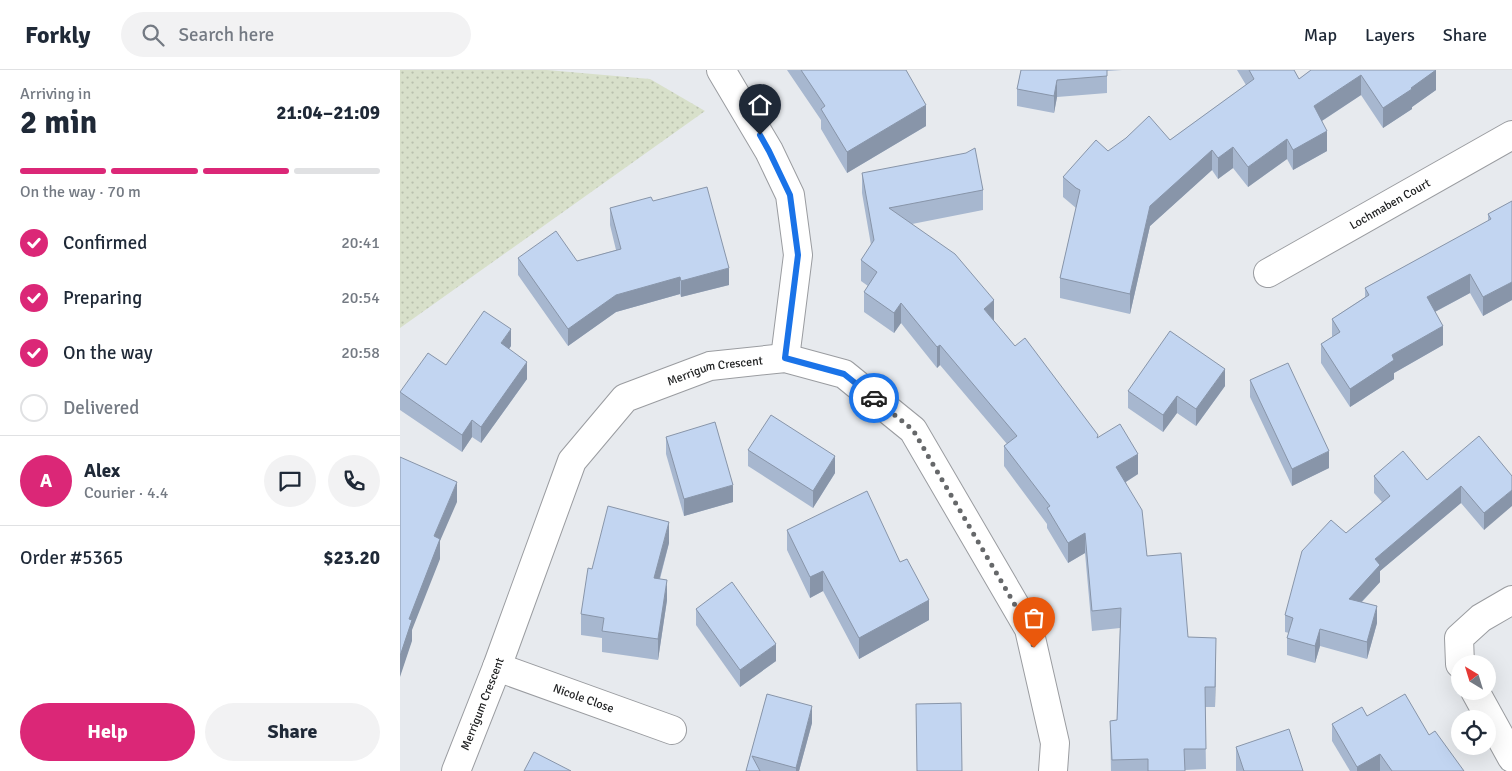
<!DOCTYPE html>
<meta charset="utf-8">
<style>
body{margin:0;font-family:Signika,sans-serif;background:#f2f2f3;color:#1f2937;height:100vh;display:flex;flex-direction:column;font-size:19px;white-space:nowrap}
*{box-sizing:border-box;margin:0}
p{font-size:16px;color:#747a83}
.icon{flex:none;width:28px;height:28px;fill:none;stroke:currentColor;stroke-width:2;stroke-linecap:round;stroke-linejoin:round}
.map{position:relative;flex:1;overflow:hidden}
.drawer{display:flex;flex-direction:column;background:#fff;width:400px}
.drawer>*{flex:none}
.needle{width:32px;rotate:322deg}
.fabs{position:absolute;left:1051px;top:585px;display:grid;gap:10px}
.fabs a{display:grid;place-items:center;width:45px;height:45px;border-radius:50%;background:#fff;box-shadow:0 5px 20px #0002;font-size:25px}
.pin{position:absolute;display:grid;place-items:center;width:42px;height:42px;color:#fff;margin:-51px -21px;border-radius:50% 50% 50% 0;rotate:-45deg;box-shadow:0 0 5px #0007}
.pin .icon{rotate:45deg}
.courier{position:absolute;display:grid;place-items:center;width:50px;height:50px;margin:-25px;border:4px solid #1a73e8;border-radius:50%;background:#fff;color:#222;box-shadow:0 1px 6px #0007}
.head em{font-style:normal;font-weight:700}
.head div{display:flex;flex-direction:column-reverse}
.head{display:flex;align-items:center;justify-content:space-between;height:85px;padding:0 20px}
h1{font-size:32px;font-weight:700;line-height:38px}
.bar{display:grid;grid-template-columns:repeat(4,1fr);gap:8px 5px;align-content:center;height:60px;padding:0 20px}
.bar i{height:6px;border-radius:4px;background:#e0e1e3}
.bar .selected{background:#db2777}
.bar p{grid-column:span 4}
.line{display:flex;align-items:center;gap:12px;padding:0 20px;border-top:1px solid #e0e1e3}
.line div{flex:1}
.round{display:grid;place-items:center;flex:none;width:52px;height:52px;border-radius:26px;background:#f2f2f3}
ol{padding:0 20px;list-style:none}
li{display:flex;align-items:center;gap:15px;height:55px}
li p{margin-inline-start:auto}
li .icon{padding:5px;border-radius:50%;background:#db2777;color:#fff;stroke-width:4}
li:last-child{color:#747a83}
li i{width:28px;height:28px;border:2px solid #e0e1e3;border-radius:50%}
.primary-button{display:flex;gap:10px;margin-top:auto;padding:10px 20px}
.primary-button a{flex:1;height:58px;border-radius:30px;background:#db2777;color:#fff;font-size:20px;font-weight:700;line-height:58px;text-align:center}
.primary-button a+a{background:#f2f2f3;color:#1f2937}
header{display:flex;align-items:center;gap:30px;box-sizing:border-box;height:70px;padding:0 25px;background:#fff;border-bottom:1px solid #e0e1e3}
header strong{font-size:24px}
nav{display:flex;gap:28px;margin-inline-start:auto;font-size:18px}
.search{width:350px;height:45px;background:#f2f2f3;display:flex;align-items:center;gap:12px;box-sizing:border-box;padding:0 18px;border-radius:28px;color:#747a83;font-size:19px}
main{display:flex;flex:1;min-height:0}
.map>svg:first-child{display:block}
</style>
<header>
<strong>Forkly</strong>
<div class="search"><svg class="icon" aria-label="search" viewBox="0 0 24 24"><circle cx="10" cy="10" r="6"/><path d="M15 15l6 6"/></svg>Search here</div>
<nav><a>Map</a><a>Layers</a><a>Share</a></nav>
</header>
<main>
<section class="drawer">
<div class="head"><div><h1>2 min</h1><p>Arriving in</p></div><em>21:04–21:09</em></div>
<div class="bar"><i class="selected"></i><i class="selected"></i><i class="selected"></i><i></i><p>On the way · 70 m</p></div>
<ol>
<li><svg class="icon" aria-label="check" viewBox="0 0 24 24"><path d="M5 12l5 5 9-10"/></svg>Confirmed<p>20:41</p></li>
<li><svg class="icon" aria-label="check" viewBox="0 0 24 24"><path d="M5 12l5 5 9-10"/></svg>Preparing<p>20:54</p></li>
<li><svg class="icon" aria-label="check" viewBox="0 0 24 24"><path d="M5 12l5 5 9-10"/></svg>On the way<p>20:58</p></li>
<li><i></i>Delivered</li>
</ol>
<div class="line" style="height:90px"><b class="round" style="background:#db2777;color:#fff">A</b><div><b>Alex</b><p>Courier · 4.4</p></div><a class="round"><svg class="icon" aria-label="chat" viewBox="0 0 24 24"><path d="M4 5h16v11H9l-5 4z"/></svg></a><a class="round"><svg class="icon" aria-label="phone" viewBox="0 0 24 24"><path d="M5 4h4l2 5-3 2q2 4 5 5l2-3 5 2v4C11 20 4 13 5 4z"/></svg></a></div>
<div class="line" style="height:65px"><div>Order #5365</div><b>$23.20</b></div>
<div class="primary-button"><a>Help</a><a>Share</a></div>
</section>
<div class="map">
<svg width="1112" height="701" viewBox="0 0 1112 701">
<defs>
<pattern id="park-dots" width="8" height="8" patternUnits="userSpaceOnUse" patternTransform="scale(1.25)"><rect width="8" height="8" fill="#d8e0ca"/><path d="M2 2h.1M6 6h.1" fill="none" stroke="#b9c0ad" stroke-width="1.8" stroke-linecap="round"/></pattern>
</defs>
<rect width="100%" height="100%" fill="#e7eaee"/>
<polygon fill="url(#park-dots)" points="0,0 147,0 250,9 305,41 0,258"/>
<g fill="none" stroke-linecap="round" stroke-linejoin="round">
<g stroke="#9a9ca0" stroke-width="30">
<g id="street">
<polyline points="321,0 369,81 390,125 398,185 385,288"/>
<path id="s1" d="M868,203L1112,65"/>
<polyline points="1060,594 1059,568 1081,548 1112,530"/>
<path id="s2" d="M97,597L272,660"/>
<polyline points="1075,621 1112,688"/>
<path id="s3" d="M56,701L97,597L172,391L225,328L310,296L385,288L444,304L513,360L629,559L655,673L653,701"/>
</g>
</g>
<use href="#street" stroke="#fff" stroke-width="28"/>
</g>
<g fill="#a7b7cf">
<polygon points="387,0 506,0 526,56 447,103 421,59 421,50"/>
<polygon points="621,0 722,0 707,1 707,23 657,27 654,43 617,36 617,19"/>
<polygon points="837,0 894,0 899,9 911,0 1037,0 1036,0 1036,20 1012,37 1012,39 983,58 961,25 922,51 927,81 893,100 887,89 848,117 833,98 818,109 812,100 750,156 730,244 660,228 660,208 676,138 663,127 663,107 708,81 770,70 846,15"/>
<polygon points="462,103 583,120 583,140 512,154 615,276 698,368 738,404 726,412 747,486 788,567 816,588 815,637 805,637 806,699 785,700 785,701 711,701 710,651 717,650 720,558 692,561 685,483 668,493 647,458 647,454 604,396 604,376 607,374 540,295 537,298 501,253 494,263 464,242 464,222 468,216 461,211 461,190 471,175 462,123"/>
<polygon points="253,131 329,215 281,227 280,224 216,242 168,276 118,205 118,188 177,191 216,180 210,155 210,138"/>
<polygon points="1112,131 1112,230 1083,246 1070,223 1035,242 1043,275 994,303 994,309 950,337 921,293 921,274 932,267 932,249 965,227 965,218 1088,151 1088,144"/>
<polygon points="111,276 109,279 127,309 81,373 72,367 62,382 0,340 0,323 46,295"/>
<polygon points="850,310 929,398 892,416 850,327"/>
<polygon points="825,316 796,356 777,343 763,362 728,338 728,321"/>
<polygon points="266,367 333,432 284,446 266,384"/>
<polygon points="348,380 435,403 413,438 348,396"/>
<polygon points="974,406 1027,410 1112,406 1084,460 1061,433 980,501 980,512 962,532 977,553 967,589 920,576 915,593 887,585 887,568 889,563 885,562 885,545 946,463 982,432 974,423"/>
<polygon points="387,460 500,492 529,550 459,589 423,521 410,528 387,480"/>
<polygon points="269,473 260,509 267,530 258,590 202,582 202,568 181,565 181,544 192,499"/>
<polygon points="296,539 376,591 340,617 296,555"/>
<polygon points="367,624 412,653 399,701 346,701"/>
<polygon points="967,646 1029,665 1064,701 950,701 932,671 932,654"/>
<polygon points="836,677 903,701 836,701"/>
</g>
<g fill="#8895a9">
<polygon points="1027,0 1037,0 1036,0 1036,20 1012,37 1012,39 983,58 983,38 1011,18"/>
<polygon points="961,5 961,25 914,56 914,36"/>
<polygon points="657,10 657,27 654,43 654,26"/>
<polygon points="526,35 526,56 447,103 447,82"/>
<polygon points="927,61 927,81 893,100 893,80"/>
<polygon points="887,69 887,89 848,117 848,97"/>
<polygon points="833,77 833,98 818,109 818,88"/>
<polygon points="812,80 812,100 750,156 730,244 730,224 750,136"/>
<polygon points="329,198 329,215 281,227 281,211"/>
<polygon points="1070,204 1070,223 1027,246 1027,227"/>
<polygon points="280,207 280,224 216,242 168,276 168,259 216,225"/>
<polygon points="1112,212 1112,230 1083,246 1083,227"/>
<polygon points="594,230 594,251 584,239"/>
<polygon points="501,233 501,253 494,263 494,243"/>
<polygon points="1043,256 1043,275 994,303 994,309 950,337 950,319 992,285"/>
<polygon points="111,259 111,276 101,290 101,273"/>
<polygon points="540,275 540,295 537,298 537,277"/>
<polygon points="127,292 127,309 81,373 81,357"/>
<polygon points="825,299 825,316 796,356 796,339"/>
<polygon points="777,326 777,343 763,362 763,345"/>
<polygon points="72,350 72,367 62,382 62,365"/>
<polygon points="929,381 929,398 892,416 892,399"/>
<polygon points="738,384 738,404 716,418 716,397"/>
<polygon points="435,386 435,403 413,438 413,421"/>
<polygon points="57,412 57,432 40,471 40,489 12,560 12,571 0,607 0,586 9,549 34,466"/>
<polygon points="333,415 333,432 284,446 284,429"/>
<polygon points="1061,416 1061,433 980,501 980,512 949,545 949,529 975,489"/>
<polygon points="1112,420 1112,436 1084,460 1084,443"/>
<polygon points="269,452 269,473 254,529 254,508"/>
<polygon points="685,463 685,483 668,493 668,473"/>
<polygon points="423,501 423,521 410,528 410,507"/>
<polygon points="267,510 267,530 258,590 258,569"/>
<polygon points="529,530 529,550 459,589 459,568"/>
<polygon points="977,536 977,553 967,589 967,572"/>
<polygon points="920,559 920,576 915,593 915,576"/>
<polygon points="816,568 816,588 815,637 815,617"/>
<polygon points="376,574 376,591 340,617 340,600"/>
<polygon points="412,636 412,653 399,701 396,701 396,698"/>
<polygon points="980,684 980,701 957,701 957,697"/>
</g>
<g fill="#c2d5f1" stroke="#8895a9">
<polygon points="401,0 506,0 526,35 447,82 421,39 425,36"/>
<polygon points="621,0 707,0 707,6 657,10 654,26 617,19"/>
<polygon points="849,0 894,0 899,9 911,0 1036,0 1011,18 1012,19 983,38 961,5 914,36 927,61 893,80 887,69 848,97 833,77 818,88 812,80 750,136 730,224 660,208 680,120 676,118 663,107 696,70 708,81 726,68 749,46 770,70 854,9"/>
<polygon points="575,78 583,120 489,138 555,184 594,230 584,239 615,276 625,268 698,365 697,368 720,354 738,384 716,397 742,440 747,486 781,483 788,567 816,568 815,617 805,617 806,679 784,679 785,701 748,701 748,689 712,690 710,651 717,650 721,538 692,541 685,463 668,473 647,438 650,436 604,376 617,366 540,275 537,277 501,233 494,243 464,222 477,202 461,190 474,170 462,103 566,83"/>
<polygon points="307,117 329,198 281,211 280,207 216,225 168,259 118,188 156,161 177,191 221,179 210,138 251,127 253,131"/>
<polygon points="1112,131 1112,212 1083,227 1070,204 1027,227 1043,256 992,285 994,290 950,319 921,274 940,262 932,249 969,225 965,218 1091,149 1088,144"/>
<polygon points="84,241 111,259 101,273 127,292 81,357 72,350 62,365 0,322 28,283 46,295"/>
<polygon points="770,261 825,299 796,339 777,326 763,345 728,321"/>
<polygon points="888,293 929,381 892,399 850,310"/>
<polygon points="371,345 435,386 413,421 348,380"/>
<polygon points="315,352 333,415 284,429 266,367"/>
<polygon points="1079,366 1112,406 1112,420 1084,443 1061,416 975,489 980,495 949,529 977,536 967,572 920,559 915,576 887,568 893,548 885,545 902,481 931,450 946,463 990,426 974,406 1003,381 1027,410"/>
<polygon points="0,387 57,412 34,466 40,469 9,549 12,550 0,586"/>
<polygon points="467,421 500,492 507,489 529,530 459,568 423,501 410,507 387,460"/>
<polygon points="208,436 269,452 254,508 267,510 258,569 202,561 204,548 181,544 188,498 192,499"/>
<polygon points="332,512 376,574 340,600 296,539"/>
<polygon points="367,624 412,636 396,698 352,686 360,701 346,701"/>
<polygon points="1005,624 1029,665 1035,661 1064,701 992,701 980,684 957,697 932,654 962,637 967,646"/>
<polygon points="561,633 562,701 517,701 516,634"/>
<polygon points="889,659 903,701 844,701 836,677"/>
<polygon points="134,682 171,701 124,701"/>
</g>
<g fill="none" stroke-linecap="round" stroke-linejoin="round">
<polyline stroke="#66686a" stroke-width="5" stroke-dasharray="0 9" points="474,328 513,360 629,559 634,578"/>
<polyline stroke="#1a73e8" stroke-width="6" points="360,65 369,81 390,125 398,185 385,288 444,304 474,328"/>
</g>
<g text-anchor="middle" stroke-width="5" stroke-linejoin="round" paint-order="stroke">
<g font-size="12" fill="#212223" stroke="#f4f7fc">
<text dy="4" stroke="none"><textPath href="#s1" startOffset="140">Lochmaben Court</textPath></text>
<text dy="4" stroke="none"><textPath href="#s3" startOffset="508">Merrigum Crescent</textPath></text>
<text dy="4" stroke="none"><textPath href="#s2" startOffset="92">Nicole Close</textPath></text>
<text dy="4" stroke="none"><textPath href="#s3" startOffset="72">Merrigum Crescent</textPath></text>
</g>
</g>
</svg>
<div class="fabs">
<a><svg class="needle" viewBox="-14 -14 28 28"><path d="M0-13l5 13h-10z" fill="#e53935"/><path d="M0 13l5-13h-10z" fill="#747a83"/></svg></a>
<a><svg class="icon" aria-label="locate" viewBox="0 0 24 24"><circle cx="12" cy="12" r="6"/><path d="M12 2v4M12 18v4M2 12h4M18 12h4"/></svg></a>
</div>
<div class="pin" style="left:634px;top:578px;background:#ea580c"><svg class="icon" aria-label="bag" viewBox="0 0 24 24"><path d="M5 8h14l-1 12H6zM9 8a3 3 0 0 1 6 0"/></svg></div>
<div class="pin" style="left:360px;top:65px;background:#1f2937"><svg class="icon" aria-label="home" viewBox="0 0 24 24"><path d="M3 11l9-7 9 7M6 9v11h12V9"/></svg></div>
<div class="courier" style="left:474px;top:328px"><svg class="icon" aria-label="car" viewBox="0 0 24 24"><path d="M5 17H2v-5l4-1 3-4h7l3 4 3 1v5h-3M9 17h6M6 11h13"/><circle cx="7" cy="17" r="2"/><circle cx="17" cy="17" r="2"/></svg></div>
</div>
</main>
